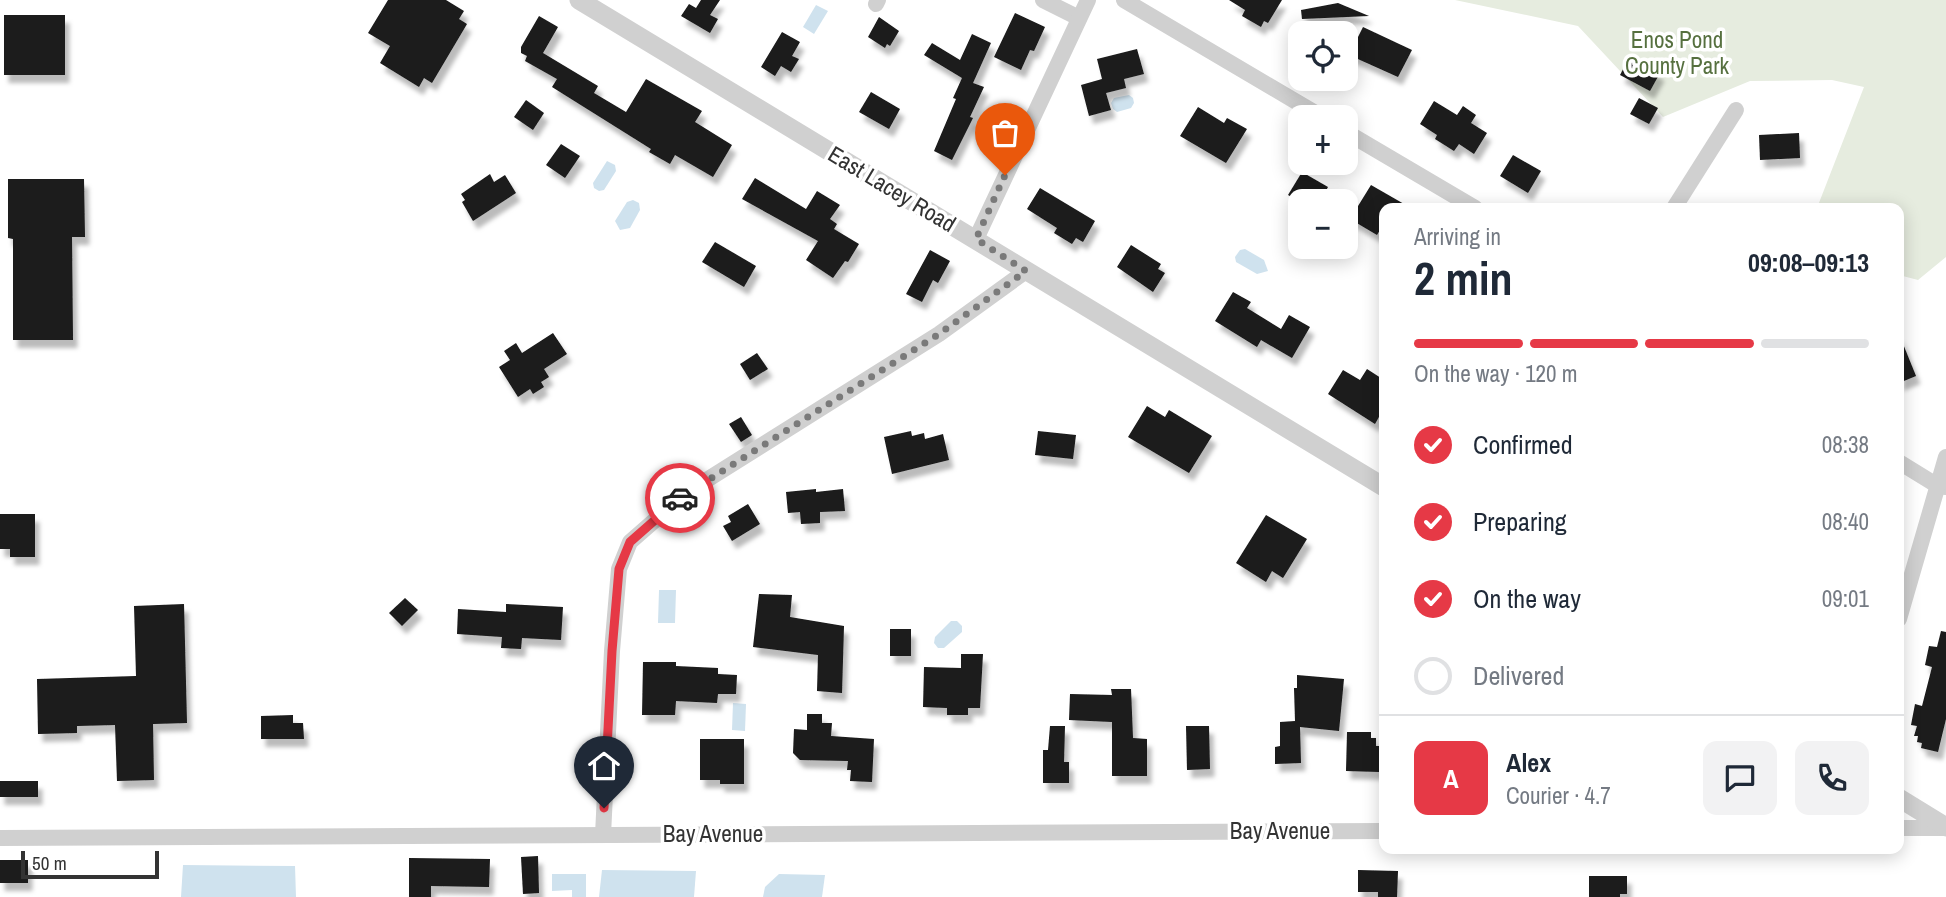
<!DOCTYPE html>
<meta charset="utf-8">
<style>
body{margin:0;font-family:"Archivo Narrow",sans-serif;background:#f2f2f3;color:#1f2937;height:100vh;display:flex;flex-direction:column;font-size:26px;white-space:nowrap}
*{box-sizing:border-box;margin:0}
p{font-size:23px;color:#747a83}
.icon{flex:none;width:38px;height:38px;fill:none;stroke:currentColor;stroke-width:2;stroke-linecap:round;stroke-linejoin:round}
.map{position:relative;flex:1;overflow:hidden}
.panel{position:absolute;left:1379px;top:203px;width:525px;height:651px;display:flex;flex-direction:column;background:#fff;border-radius:14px;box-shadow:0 4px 18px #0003}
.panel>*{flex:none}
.fabs{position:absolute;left:1288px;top:21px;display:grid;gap:14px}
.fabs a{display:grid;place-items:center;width:70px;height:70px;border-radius:14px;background:#fff;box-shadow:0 4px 18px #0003;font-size:35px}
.scale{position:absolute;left:21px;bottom:18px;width:138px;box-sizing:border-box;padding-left:7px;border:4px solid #333;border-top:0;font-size:19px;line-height:24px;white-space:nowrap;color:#333;-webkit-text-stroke:5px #fff;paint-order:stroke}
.pin{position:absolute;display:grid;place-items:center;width:60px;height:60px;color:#fff;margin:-72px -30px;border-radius:50% 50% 50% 0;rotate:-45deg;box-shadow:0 0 7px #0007}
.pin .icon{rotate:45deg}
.courier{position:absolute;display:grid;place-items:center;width:70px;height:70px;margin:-35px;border:5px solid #e63946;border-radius:50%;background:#fff;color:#222;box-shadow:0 2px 9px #0007}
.headline em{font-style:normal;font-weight:700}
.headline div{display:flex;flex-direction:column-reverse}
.headline{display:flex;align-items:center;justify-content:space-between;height:119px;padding:0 35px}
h1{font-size:46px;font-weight:700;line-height:52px}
.bar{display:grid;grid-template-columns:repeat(4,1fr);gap:10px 7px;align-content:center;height:84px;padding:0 35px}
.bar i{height:9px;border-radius:5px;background:#e0e1e3}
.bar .current{background:#e63946}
.bar p{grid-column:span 4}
.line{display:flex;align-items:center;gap:18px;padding:0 35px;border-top:2px solid #e0e1e3}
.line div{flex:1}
.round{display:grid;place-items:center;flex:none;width:74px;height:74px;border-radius:14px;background:#f2f2f3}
ol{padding:0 35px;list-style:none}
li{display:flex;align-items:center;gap:21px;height:77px}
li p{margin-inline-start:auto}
li .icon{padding:7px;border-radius:50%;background:#e63946;color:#fff;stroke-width:4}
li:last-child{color:#747a83}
li i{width:38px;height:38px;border:4px solid #e0e1e3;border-radius:50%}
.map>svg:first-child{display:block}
</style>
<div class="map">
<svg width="1946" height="897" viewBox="0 0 1946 897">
<defs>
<filter id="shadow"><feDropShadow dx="4.5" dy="8" stdDeviation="2" flood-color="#0004"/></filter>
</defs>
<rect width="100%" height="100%" fill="#fff"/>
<polygon fill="#e6ecdf" points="1455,0 1946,0 1946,257 1918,280 1899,275 1899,208 1817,208 1864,87 1832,80 1750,81 1663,117 1578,26"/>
<g fill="#cfe2ee">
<polygon points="816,5 828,11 814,34 803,27"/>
<polygon points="1129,95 1133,98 1134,103 1131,108 1117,112 1113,109 1111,103 1114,98"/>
<polygon points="607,161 615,165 616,171 604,190 599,191 594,188 593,183"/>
<polygon points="633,200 639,203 640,210 630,228 620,230 615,221 627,202"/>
<polygon points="1245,249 1264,260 1268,271 1257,274 1236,262 1235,257 1240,250"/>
<polygon points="659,590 676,590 675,623 658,623"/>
<polygon points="951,621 957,621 962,626 962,632 944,648 938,648 934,643 935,637"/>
<polygon points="733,703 746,704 745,731 732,730"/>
<polygon points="183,865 295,866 296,897 181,897"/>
<polygon points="602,870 696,871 694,897 599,897"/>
<polygon points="552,874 586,874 586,897 572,897 572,890 552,891"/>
<polygon points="779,874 825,875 822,897 763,897 765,887"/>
</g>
<g fill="#1a1a1a" filter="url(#shadow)">
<polygon points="388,0 446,0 464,11 459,19 467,24 432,83 424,78 419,87 380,63 390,46 368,33"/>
<polygon points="701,0 720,0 710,15 718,19 710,33 681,16 689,4 696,8"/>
<polygon points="1229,0 1282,0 1268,23 1264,21 1261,27 1242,16 1245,10"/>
<polygon points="1338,3 1369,16 1302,19 1301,10"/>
<polygon points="1015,13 1045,27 1034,51 1030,50 1021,70 994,57"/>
<rect x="4" y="15" width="61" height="60"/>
<polygon points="539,16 558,27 543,53 598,86 594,93 626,112 646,79 702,111 695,122 732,145 713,177 675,155 670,164 649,152 651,149 552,87 557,79 525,61 527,56 521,53 521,47"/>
<polygon points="879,17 899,31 890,46 887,44 885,48 868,37"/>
<polygon points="1363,27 1412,50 1398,77 1349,55"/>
<polygon points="782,32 800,42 792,56 799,59 791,72 781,66 775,76 761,67"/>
<polygon points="972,34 991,43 973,83 984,87 970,117 973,118 952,160 934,151 956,99 953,98 962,78 924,55 932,43 960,60"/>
<polygon points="1137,49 1144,74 1124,79 1126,88 1106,93 1111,110 1089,116 1081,85 1102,79 1097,59"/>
<polygon points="1630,56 1660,73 1650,91 1620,75"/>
<polygon points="871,92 900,109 889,129 859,112"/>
<polygon points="1639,98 1658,108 1649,124 1630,114"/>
<polygon points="526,100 544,113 533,130 514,117"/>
<polygon points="1434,101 1457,115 1463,106 1476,115 1471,123 1487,133 1474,154 1459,144 1454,151 1435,139 1437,135 1420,124"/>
<polygon points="1198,107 1224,123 1227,118 1247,129 1226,163 1180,136"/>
<polygon points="1799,133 1800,158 1760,160 1759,135"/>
<polygon points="561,144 580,156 565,178 546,165"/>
<polygon points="1513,155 1541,171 1528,193 1500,176"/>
<polygon points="1302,172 1328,187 1320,201 1299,201 1288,195"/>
<polygon points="490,174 494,182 505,175 516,193 473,221 462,202 465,200 461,194"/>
<polygon points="755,178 806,209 817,191 840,205 830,219 837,224 834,229 859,244 848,262 845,261 833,278 806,260 818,241 742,199"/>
<polygon points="8,179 84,179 85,237 72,237 73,340 13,340 13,239 8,238"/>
<polygon points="1371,185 1411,208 1384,208 1384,223 1377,235 1350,219"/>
<polygon points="1040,188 1095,221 1083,242 1076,238 1072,244 1054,233 1057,228 1027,209"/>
<polygon points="715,242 756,266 744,287 702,262"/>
<polygon points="1131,245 1161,264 1158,269 1165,273 1153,292 1117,267"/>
<polygon points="930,250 950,261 938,283 933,280 922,302 906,294"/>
<polygon points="1233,292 1251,302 1247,308 1281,329 1289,315 1310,327 1292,358 1261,340 1257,347 1215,321"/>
<polygon points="553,333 567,354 544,369 549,377 541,382 544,387 533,394 530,389 518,397 499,367 510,360 504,351 516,343 522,353"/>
<polygon points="1899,334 1916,376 1899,383"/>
<polygon points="757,353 768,369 750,380 740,364"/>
<polygon points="1367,369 1384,380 1379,391 1384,395 1384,408 1375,424 1328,394 1343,370 1360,380"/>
<polygon points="1147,406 1165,417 1169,410 1212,436 1189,473 1128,437"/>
<polygon points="741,417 752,435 741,442 729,424"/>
<polygon points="911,431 912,436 924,433 925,439 943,434 949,460 892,474 884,437"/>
<polygon points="1038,431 1076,435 1073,459 1035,455"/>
<polygon points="816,489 816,492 843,489 845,511 820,512 820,523 801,524 800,512 788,513 786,492"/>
<polygon points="748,504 760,524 732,541 723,526 731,522 728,516"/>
<polygon points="0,514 35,514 35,557 10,557 10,549 0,549"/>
<polygon points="1266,515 1307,539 1283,578 1272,571 1266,582 1236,563"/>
<polygon points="759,594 792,595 790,617 844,626 842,693 817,691 818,655 753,647"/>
<polygon points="405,598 418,610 402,626 389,613"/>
<polygon points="184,604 187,723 153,724 154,780 117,781 115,725 77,726 77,733 38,734 37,679 136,676 134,606"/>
<polygon points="506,604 563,607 561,640 522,638 521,649 501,648 502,637 457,634 458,609 506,612"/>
<rect x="890" y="629" width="21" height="27"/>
<polygon points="1941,631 1946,632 1946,719 1938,752 1921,748 1922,743 1917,742 1918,736 1914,736 1917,726 1911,725 1915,704 1922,706 1932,667 1925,665 1929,646 1937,647"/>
<polygon points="961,654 983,654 980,708 968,708 968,715 947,715 947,708 923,707 924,667 961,668"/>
<polygon points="643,662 676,662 676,666 718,668 718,674 737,675 736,694 718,694 717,703 676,701 675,715 642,715"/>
<polygon points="1297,675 1344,679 1339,731 1300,727 1301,763 1275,764 1275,747 1280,746 1280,722 1295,721 1294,688 1297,688"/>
<polygon points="1111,689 1131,689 1133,738 1147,739 1147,776 1112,776 1112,722 1069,720 1070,694 1112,695"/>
<polygon points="807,714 822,714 822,723 832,723 831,736 874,739 872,782 850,781 851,770 847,770 848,761 800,760 793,753 794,729 807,730"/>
<polygon points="293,715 293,723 303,723 304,739 261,739 261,716"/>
<polygon points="1050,726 1065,726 1064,762 1069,762 1069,783 1043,783 1043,750 1048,750"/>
<polygon points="1186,726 1209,726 1210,769 1187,770"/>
<polygon points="1347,732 1371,732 1371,738 1376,738 1376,746 1380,746 1380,772 1346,771"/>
<polygon points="700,739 744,739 744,784 720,784 720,780 700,780"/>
<rect x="0" y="781" width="38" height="16"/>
<polygon points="538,856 539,893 523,894 521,857"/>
<polygon points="409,858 490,859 489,887 431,886 431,897 409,897"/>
<rect x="0" y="860" width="28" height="23"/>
<polygon points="1358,870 1398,871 1397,897 1378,897 1378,892 1358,892"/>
<polygon points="1589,876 1627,876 1627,894 1620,894 1620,897 1589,897"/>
</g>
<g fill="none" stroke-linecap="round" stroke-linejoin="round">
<g stroke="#d0d0d0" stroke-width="16">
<polyline points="1043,0 1079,18"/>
<polyline points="1124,0 1322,117"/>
<polyline points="876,4 878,0"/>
<polyline points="1346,132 1475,208"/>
<polyline points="1674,208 1736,110"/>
<polyline points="976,239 1088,0"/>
<polyline points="1899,462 1938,486 1946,487"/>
<polyline points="1899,619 1946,457"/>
<polyline points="1899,828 1946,828"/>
<polyline points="603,835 612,651 619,569 630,542 686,493 939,334 1026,271"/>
<polyline points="0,838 1384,831"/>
</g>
<g stroke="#d0d0d0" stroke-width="19">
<polyline points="579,0 1384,487"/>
<polyline points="1899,798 1946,827"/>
</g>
</g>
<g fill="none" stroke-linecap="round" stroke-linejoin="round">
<polyline stroke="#7a7a7a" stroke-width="7" stroke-dasharray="0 12.6" points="680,498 939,334 1026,271 976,239 1005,175"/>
<polyline stroke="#e63946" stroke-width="9" points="604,808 612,651 619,569 630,542 680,498"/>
</g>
<g text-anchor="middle" stroke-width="7" stroke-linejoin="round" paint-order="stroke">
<g font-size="23" fill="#56703f" stroke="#fff">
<text x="1677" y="48">Enos Pond<tspan x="1677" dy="26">County Park</tspan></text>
</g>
<g font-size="23" fill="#333" stroke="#fff">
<text transform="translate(892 189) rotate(31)" y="8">East Lacey Road</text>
<text x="1280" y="839">Bay Avenue</text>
<text x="713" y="842">Bay Avenue</text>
</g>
</g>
</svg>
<div class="fabs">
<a><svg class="icon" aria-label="locate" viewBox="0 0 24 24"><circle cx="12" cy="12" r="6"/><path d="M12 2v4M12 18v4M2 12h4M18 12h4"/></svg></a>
<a>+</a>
<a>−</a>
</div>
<div class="scale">50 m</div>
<div class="pin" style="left:1005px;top:175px;background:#ea580c"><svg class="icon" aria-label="bag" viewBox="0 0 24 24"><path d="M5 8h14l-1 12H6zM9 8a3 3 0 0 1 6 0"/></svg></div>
<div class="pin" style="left:604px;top:808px;background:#1f2937"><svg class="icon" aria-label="home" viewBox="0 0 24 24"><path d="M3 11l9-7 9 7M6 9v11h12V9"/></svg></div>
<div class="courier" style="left:680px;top:498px"><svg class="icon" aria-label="car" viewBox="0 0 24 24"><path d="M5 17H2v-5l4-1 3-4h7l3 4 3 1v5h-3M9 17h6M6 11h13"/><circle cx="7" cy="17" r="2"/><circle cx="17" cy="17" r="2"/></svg></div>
<section class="panel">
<div class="headline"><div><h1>2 min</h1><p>Arriving in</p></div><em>09:08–09:13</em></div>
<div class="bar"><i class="current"></i><i class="current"></i><i class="current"></i><i></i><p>On the way · 120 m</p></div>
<ol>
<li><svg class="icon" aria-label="check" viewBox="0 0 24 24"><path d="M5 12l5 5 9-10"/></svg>Confirmed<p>08:38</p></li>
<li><svg class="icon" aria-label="check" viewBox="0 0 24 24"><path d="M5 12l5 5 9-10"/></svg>Preparing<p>08:40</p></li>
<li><svg class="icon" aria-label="check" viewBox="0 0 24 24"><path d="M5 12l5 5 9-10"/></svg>On the way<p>09:01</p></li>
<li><i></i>Delivered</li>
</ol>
<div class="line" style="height:126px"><b class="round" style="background:#e63946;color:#fff">A</b><div><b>Alex</b><p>Courier · 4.7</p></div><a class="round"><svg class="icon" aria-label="chat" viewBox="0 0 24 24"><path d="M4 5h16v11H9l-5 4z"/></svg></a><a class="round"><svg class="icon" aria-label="phone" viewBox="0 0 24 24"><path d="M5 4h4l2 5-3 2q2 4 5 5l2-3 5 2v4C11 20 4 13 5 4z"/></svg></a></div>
</section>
</div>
